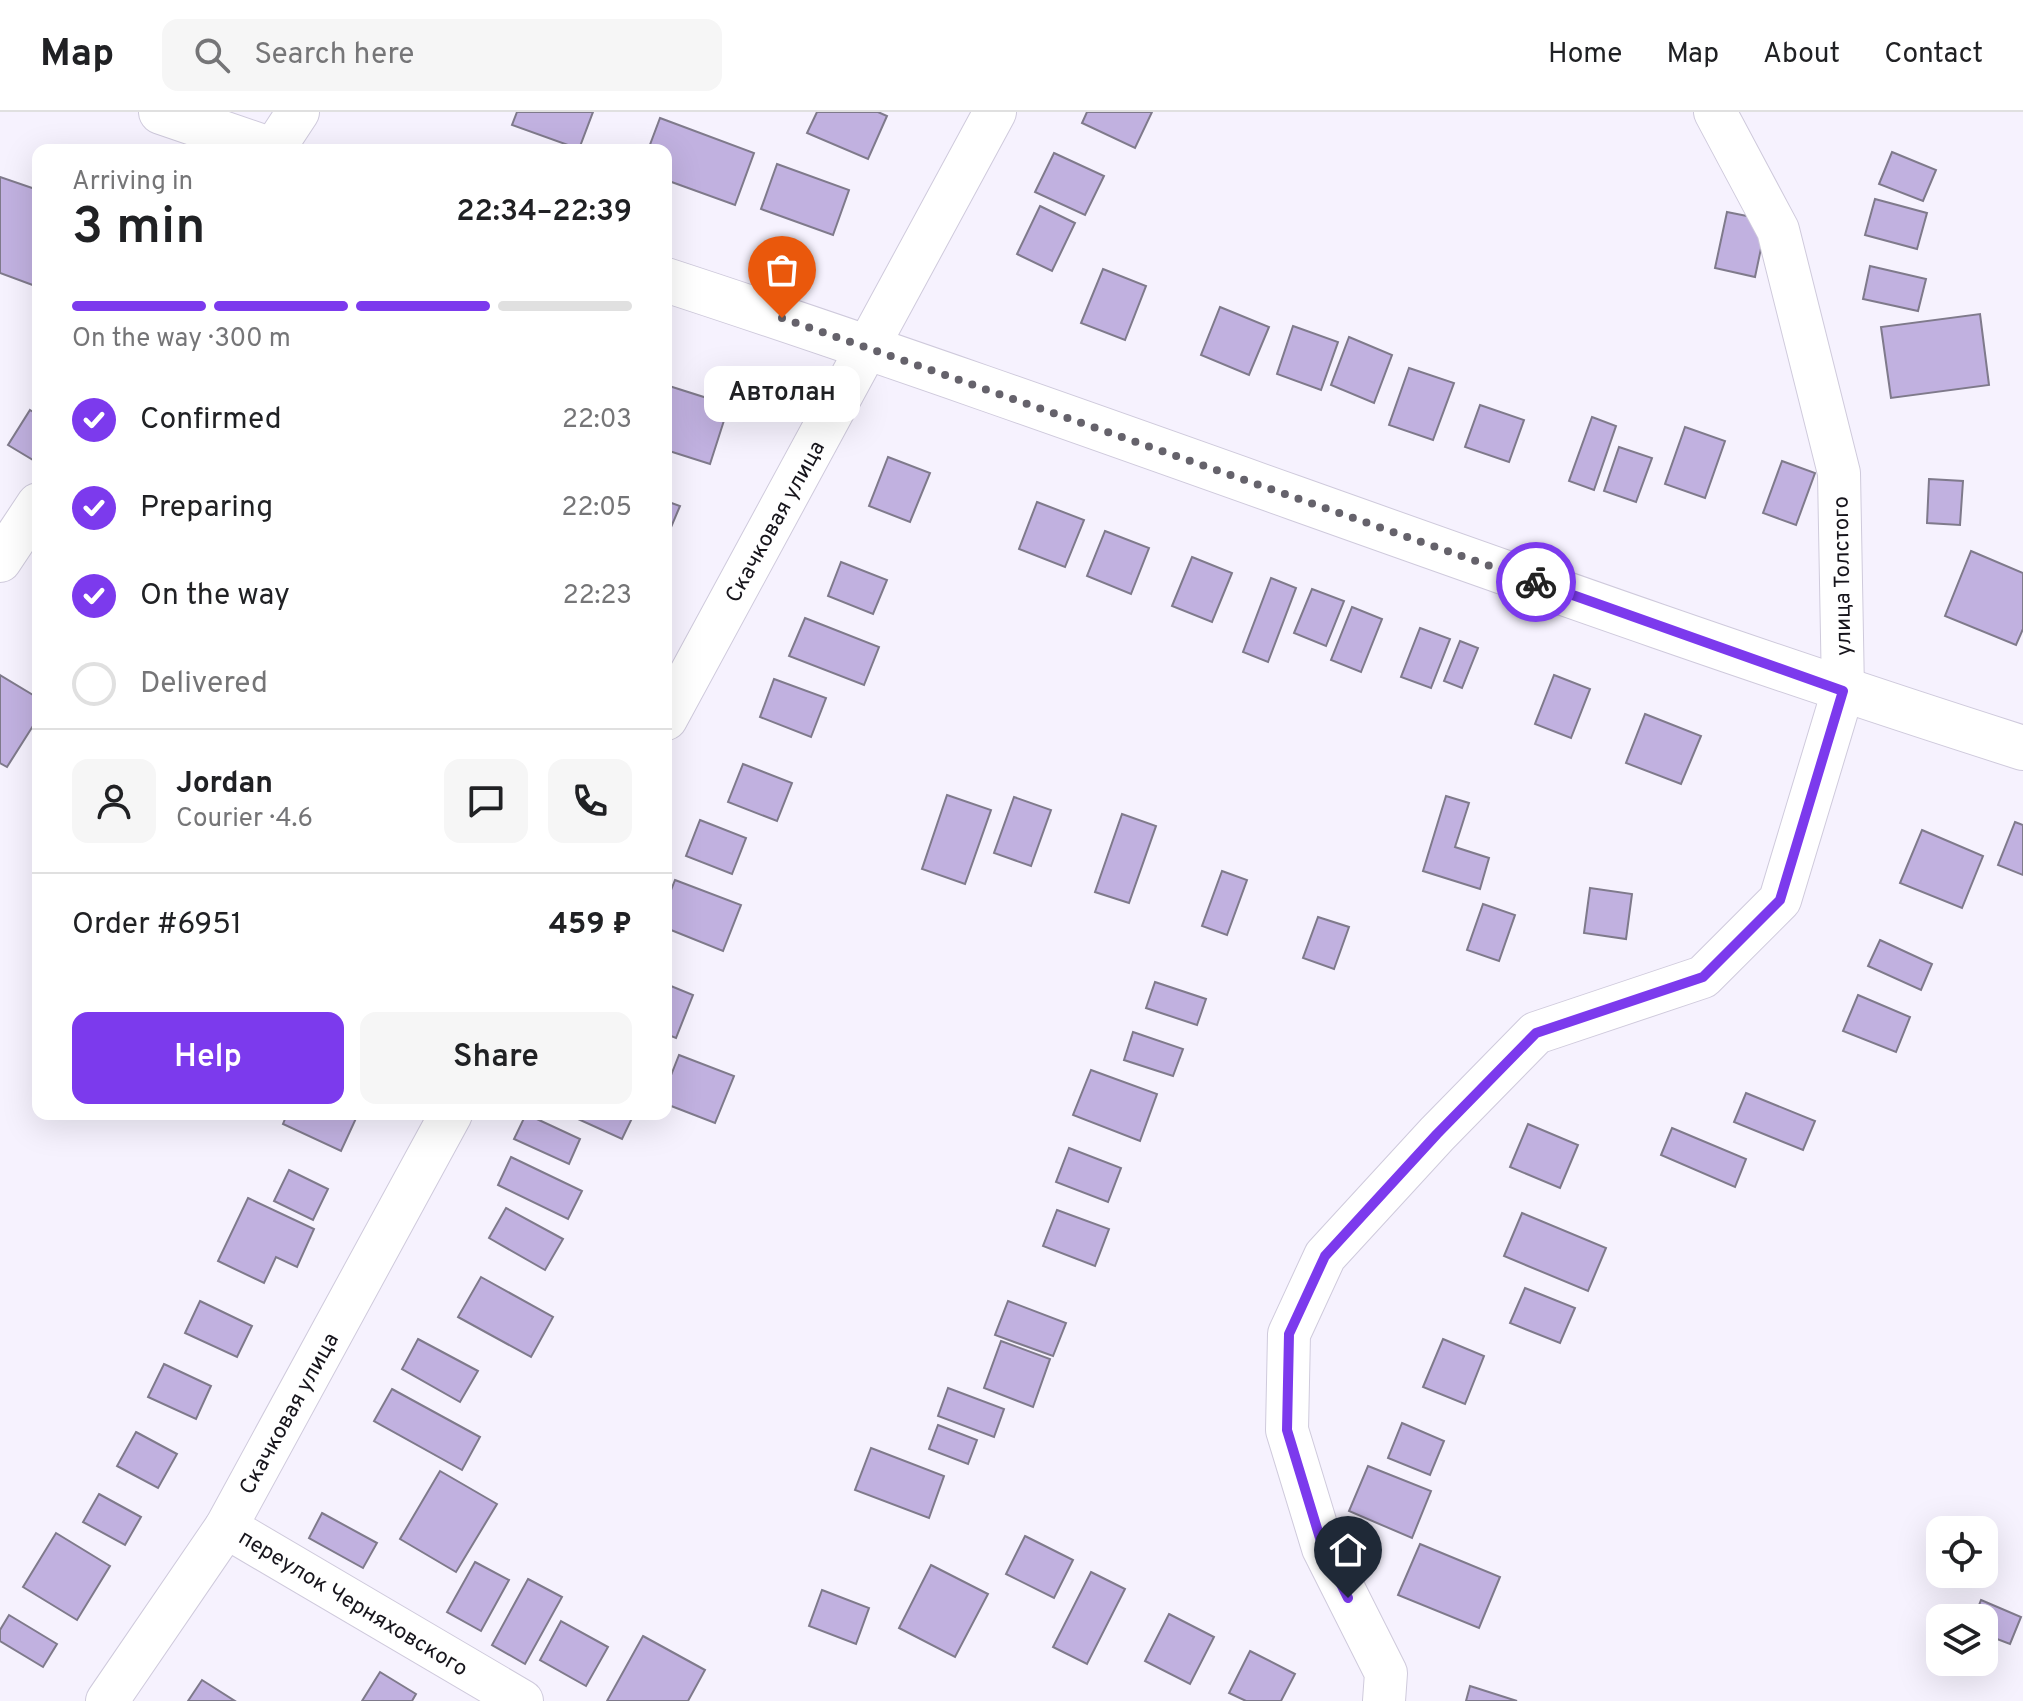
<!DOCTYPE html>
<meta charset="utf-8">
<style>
body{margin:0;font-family:Overpass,sans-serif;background:#f6f6f6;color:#202124;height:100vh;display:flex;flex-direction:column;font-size:30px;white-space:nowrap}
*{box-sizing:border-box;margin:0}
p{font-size:26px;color:#757577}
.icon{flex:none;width:44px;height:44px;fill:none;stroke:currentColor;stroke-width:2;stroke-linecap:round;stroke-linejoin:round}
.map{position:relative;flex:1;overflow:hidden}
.sheet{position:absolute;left:32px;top:32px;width:640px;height:976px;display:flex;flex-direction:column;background:#fff;border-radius:16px;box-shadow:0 8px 32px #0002}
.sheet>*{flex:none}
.controls{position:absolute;left:1926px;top:1404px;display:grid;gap:16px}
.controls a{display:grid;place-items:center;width:72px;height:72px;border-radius:16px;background:#fff;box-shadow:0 8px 32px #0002;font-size:40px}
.pin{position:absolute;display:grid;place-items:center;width:68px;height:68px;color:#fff;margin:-82px -34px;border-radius:50% 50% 50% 0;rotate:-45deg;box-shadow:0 0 8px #0007}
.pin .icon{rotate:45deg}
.courier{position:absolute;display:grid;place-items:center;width:80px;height:80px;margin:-40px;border:6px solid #7c3aed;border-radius:50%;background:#fff;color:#222;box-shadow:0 2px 10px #0007}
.bubble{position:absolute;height:56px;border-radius:16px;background:#fff;box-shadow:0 8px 32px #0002;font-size:26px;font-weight:600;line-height:56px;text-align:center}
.headline em{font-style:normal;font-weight:600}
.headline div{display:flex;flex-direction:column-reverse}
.headline{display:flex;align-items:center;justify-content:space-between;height:136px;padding:0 40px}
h1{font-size:52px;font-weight:600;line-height:60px}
.bar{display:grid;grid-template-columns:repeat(4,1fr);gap:12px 8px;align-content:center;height:96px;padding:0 40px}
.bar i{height:10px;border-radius:6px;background:#e0e0e0}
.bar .active{background:#7c3aed}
.bar p{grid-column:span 4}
.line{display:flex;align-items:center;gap:20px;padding:0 40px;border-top:2px solid #e0e0e0}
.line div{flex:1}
.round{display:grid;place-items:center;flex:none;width:84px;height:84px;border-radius:16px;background:#f6f6f6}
ol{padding:0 40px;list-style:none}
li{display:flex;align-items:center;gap:24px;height:88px}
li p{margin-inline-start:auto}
li .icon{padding:8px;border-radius:50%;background:#7c3aed;color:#fff;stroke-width:4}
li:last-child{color:#757577}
li i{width:44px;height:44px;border:4px solid #e0e0e0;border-radius:50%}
.button{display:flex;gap:16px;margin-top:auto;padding:16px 40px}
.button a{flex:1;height:92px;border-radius:16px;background:#7c3aed;color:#fff;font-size:32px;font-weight:600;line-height:92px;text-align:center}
.button a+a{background:#f6f6f6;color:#202124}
header{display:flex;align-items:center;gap:48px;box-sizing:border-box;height:112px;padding:0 40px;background:#fff;border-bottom:2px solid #e0e0e0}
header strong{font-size:38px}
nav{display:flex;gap:44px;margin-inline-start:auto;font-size:28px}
.search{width:560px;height:72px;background:#f6f6f6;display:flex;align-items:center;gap:20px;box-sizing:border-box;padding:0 28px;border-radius:16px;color:#757577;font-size:30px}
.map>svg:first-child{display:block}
</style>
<header>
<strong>Map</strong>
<div class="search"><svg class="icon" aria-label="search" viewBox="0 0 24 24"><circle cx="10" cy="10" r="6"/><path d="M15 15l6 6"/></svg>Search here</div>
<nav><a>Home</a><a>Map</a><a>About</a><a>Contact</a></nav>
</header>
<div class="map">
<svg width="2023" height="1589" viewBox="0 0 2023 1589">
<rect width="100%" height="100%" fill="#f6f2fe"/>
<g fill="#c1b1e0" stroke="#7f7a8b" stroke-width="2">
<polygon points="517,0 593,0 579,37 512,13"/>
<polygon points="817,0 878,0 887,4 868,47 807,21"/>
<polygon points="1087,0 1152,0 1135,36 1082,11"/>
<polygon points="660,6 754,41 735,93 666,68 666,38 648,38"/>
<polygon points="1892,40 1936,58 1923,89 1879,72"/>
<polygon points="1054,41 1104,64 1085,103 1035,80"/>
<polygon points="777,52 849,78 833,123 761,97"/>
<polygon points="0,65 38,78 38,175 0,161"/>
<polygon points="1875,87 1927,101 1917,137 1865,123"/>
<polygon points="1040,94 1075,111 1052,159 1017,142"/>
<polygon points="1727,100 1767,108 1755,165 1715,156"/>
<polygon points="1870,154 1926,167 1918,199 1863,187"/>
<polygon points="1103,157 1146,174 1125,228 1081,211"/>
<polygon points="1220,195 1269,215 1249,263 1201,243"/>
<polygon points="1980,202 1989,273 1891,286 1881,215"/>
<polygon points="1293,214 1338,230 1321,278 1277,262"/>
<polygon points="1349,225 1392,243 1374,291 1331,273"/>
<polygon points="1409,256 1454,271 1433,328 1389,313"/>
<polygon points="666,273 729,293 710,352 666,338"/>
<polygon points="1480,293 1524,308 1509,350 1465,335"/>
<polygon points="30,298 38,303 38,351 8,333"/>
<polygon points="1592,305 1616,314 1594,378 1569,369"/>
<polygon points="1685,315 1725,329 1705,386 1665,372"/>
<polygon points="1619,335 1652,346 1636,390 1604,379"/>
<polygon points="888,345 930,361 910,410 869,394"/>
<polygon points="1782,349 1815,361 1796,413 1763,401"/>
<polygon points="1929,367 1963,369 1960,413 1927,411"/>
<polygon points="666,389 680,394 666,427"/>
<polygon points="1037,390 1084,408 1065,455 1019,437"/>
<polygon points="1105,419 1149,436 1131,482 1087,464"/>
<polygon points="1971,439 2023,461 2023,517 2016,533 1945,504"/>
<polygon points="1192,445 1232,461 1212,510 1172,494"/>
<polygon points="841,450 887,468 873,502 828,484"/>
<polygon points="1271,466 1296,476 1268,550 1243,540"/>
<polygon points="1312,477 1344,489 1326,534 1294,521"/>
<polygon points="1352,495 1382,507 1361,560 1331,548"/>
<polygon points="805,506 879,535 864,573 789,544"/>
<polygon points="1420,516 1450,527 1431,576 1401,565"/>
<polygon points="1460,529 1478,536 1462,576 1444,569"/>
<polygon points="0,563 38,586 38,606 7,655 0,651"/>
<polygon points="1554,563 1590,577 1571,626 1535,612"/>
<polygon points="774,567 826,586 811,625 760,605"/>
<polygon points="1645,602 1701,624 1681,672 1626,651"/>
<polygon points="743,652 792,671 777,709 728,690"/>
<polygon points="947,683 991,698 965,772 922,757"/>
<polygon points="1446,684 1469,691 1455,735 1489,746 1480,777 1423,759"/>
<polygon points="1014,685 1051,698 1031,754 994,741"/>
<polygon points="1122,702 1156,714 1129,791 1095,780"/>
<polygon points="700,708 746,726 732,762 686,744"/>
<polygon points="2015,710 2023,713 2023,763 1998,753"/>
<polygon points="1922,718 1983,744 1962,796 1900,771"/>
<polygon points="1222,759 1247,768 1227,823 1202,814"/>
<polygon points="675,768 741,793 723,839 666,816 666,791"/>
<polygon points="1590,776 1632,782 1626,827 1584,821"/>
<polygon points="1483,792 1515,803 1499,849 1467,838"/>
<polygon points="1318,805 1349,815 1334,857 1303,846"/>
<polygon points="1880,828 1932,852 1921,878 1868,854"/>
<polygon points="1155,870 1206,887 1197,913 1146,896"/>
<polygon points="666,872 693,883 676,926 666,922"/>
<polygon points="1858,883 1910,905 1896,940 1843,919"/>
<polygon points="1133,920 1183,937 1173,964 1124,948"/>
<polygon points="679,943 734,964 715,1011 666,992 666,976"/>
<polygon points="1091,958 1157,982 1140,1029 1073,1003"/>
<polygon points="1746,981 1815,1009 1803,1038 1734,1010"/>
<polygon points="287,1002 358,1002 341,1039 283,1012"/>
<polygon points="526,1002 580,1027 569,1052 514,1027"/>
<polygon points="567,1002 634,1002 622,1027"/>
<polygon points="1528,1012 1578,1033 1560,1076 1510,1055"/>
<polygon points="1672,1016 1746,1047 1735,1075 1661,1043"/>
<polygon points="1069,1036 1121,1056 1108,1090 1056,1070"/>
<polygon points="511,1045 582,1079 568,1107 498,1073"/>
<polygon points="289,1058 328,1077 313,1108 274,1089"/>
<polygon points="248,1086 314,1117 297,1155 276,1145 264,1171 218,1149"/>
<polygon points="506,1096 563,1127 545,1158 489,1126"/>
<polygon points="1057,1098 1109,1117 1095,1154 1043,1134"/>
<polygon points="1522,1101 1606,1136 1588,1179 1504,1144"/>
<polygon points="481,1165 553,1205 531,1245 458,1205"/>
<polygon points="1525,1176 1575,1196 1560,1231 1510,1211"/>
<polygon points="200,1189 252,1214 237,1245 185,1221"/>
<polygon points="1008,1189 1066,1211 1053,1244 995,1223"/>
<polygon points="418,1227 478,1259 460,1290 402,1257"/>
<polygon points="1443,1227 1484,1244 1465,1292 1423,1275"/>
<polygon points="1001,1229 1050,1247 1033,1295 984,1276"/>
<polygon points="164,1252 211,1274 196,1307 148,1285"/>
<polygon points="948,1276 1004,1297 994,1325 938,1304"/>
<polygon points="392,1277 480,1325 462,1358 374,1309"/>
<polygon points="1402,1311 1444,1329 1430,1363 1388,1346"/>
<polygon points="938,1313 977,1328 968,1352 929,1337"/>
<polygon points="136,1320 177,1342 158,1376 117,1354"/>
<polygon points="871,1336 944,1364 929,1406 855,1378"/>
<polygon points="1368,1354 1431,1379 1412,1426 1349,1399"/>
<polygon points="440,1359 497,1392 456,1460 400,1427"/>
<polygon points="99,1382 141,1405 125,1433 83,1410"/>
<polygon points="322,1401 377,1431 363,1456 309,1426"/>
<polygon points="56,1421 110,1454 77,1508 23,1475"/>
<polygon points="1025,1424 1073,1448 1054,1486 1006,1462"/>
<polygon points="1420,1432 1500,1465 1479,1516 1398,1483"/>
<polygon points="475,1450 509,1468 481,1519 447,1500"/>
<polygon points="931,1453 988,1482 955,1545 899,1516"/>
<polygon points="1091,1460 1125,1477 1087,1552 1053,1535"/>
<polygon points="528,1467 562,1485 525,1552 492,1533"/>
<polygon points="822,1478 869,1496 856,1532 809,1514"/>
<polygon points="1981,1488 2021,1505 2010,1532 1984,1522 1984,1506 1974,1506"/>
<polygon points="1169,1502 1214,1525 1190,1572 1145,1549"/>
<polygon points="9,1503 57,1532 43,1555 0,1529 0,1518"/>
<polygon points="561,1509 608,1535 586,1574 540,1548"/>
<polygon points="643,1524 705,1558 688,1589 607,1589"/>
<polygon points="1250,1539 1295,1562 1281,1589 1246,1589 1229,1581"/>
<polygon points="380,1560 416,1582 412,1589 362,1589"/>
<polygon points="202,1568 235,1589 188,1589"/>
<polygon points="1470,1574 1517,1589 1466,1589"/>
</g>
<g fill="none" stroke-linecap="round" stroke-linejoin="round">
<g stroke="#cfcadc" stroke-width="44">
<g id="minor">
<polyline points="273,38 298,0"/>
<polyline points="0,449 38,392"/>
<polyline points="666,607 995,0"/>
<polyline points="226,1415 522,1589"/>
<polyline points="107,1589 226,1415 451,1002"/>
<polyline points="1384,1589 1386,1561 1323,1436 1287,1318 1289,1222 1325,1144 1437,1022 1536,921 1703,865 1780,788 1843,579 1839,361 1778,118 1715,0"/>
</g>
</g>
<g stroke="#cfcadc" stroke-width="46">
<g id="major">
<polyline points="161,0 272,38"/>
<path d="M666,168C1121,317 1567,491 2023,636"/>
</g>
</g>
<use href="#minor" stroke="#fff" stroke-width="42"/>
<use href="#major" stroke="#fff" stroke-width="44"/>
</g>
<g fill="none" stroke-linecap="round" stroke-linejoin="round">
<polyline stroke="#65626b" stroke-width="8" stroke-dasharray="0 14.4" points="782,206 1536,470"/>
<polyline stroke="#7c3aed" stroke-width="10" points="1348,1486 1323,1436 1287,1318 1289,1222 1325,1144 1437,1022 1536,921 1703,865 1780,788 1843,579 1536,470"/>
</g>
<g text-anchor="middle" stroke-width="7" stroke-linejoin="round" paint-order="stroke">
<g font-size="22" fill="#17151c" stroke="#fff">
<text transform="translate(774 409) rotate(-61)" y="8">Скачковая улица</text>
<text transform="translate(1841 464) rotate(-91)" y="8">улица Толстого</text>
<text transform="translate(288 1301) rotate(-61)" y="8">Скачковая улица</text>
<text transform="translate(354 1490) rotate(31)" y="8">переулок Черняховского</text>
</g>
</g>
</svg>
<div class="controls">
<a><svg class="icon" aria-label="locate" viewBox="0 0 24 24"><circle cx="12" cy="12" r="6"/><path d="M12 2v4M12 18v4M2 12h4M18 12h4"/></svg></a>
<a><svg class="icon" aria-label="layers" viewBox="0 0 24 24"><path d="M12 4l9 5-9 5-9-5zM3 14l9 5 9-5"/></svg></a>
</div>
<div class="pin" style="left:782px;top:206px;background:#ea580c"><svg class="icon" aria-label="bag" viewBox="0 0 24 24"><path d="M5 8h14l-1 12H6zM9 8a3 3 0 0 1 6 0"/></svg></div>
<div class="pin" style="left:1348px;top:1486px;background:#1f2937"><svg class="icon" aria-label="home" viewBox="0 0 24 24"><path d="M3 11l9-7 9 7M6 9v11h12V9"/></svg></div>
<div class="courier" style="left:1536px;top:470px"><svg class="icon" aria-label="bike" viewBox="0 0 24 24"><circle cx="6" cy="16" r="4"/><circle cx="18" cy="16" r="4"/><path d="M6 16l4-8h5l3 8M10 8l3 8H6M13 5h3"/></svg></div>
<div class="bubble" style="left:704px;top:254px;width:156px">Автолан</div>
<section class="sheet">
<div class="headline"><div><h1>3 min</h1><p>Arriving in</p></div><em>22:34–22:39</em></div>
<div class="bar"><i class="active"></i><i class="active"></i><i class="active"></i><i></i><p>On the way · 300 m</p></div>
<ol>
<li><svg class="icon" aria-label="check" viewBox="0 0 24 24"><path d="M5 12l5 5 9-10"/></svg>Confirmed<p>22:03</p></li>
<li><svg class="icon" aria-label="check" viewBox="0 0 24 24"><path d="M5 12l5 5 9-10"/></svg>Preparing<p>22:05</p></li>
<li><svg class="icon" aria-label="check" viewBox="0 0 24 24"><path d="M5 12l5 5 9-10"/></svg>On the way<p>22:23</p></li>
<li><i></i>Delivered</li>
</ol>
<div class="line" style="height:144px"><a class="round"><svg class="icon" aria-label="person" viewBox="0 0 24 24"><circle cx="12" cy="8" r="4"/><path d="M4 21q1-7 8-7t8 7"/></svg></a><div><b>Jordan</b><p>Courier · 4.6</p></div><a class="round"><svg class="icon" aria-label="chat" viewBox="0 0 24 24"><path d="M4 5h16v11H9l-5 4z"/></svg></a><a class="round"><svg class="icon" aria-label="phone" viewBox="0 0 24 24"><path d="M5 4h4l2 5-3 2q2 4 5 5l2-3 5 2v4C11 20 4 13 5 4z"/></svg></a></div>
<div class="line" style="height:104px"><div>Order #6951</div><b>459 ₽</b></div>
<div class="button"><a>Help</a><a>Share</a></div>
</section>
</div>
